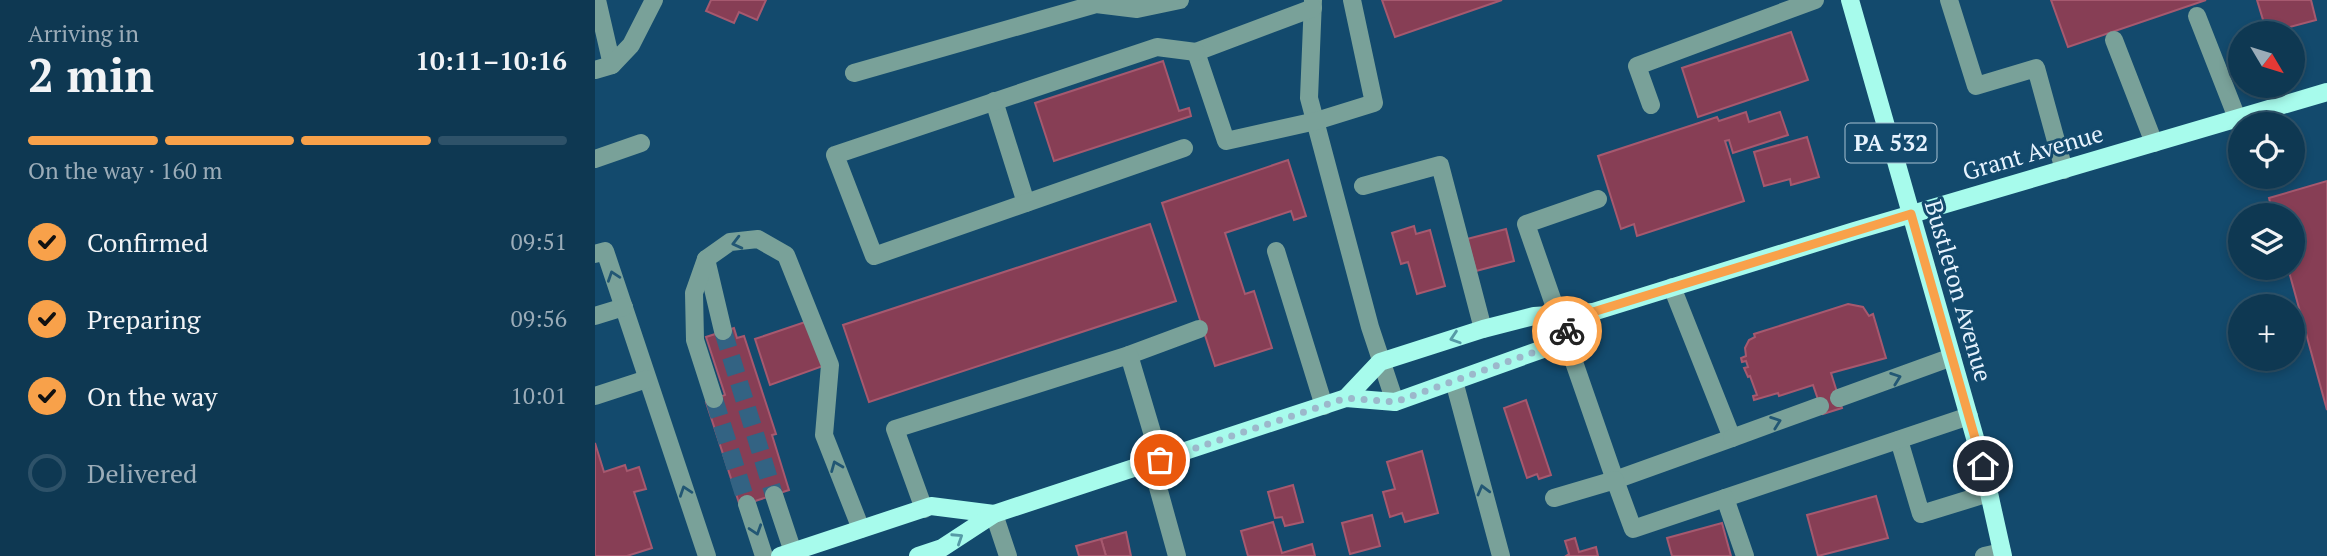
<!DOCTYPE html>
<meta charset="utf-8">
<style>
body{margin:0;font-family:"PT Serif",serif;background:#1c435c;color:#f1f3f6;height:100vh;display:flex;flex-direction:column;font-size:26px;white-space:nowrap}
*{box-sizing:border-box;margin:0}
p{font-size:23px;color:#9bacb8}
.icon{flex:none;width:38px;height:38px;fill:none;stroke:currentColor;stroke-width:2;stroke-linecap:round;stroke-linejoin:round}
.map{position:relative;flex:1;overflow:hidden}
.sheet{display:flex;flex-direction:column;background:#0e3852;width:595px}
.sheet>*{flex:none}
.needle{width:46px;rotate:128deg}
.controls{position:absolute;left:1633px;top:21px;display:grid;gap:14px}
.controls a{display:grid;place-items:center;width:77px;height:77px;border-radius:50%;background:#0e3852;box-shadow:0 4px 10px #0003,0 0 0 2px #2e5269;font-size:35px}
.pin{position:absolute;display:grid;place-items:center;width:60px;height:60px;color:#fff;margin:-30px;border:4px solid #fff;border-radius:50%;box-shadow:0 2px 7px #0007}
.courier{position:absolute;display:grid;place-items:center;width:70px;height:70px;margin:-35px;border:5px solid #f8a14a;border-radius:50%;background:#fff;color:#222;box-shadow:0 2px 9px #0007}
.summary em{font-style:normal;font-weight:600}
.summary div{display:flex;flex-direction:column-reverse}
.summary{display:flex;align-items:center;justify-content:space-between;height:119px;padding:0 28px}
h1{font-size:46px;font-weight:600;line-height:52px}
.bar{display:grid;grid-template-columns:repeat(4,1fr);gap:10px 7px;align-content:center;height:84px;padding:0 28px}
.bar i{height:9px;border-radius:5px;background:#2e5269}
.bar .selected{background:#f8a14a}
.bar p{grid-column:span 4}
ol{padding:0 28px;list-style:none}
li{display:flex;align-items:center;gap:21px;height:77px}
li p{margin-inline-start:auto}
li .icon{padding:7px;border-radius:50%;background:#f8a14a;color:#111;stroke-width:4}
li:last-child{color:#9bacb8}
li i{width:38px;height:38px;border:4px solid #2e5269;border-radius:50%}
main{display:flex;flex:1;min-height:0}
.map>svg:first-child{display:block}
</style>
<main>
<section class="sheet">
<div class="summary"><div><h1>2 min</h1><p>Arriving in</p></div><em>10:11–10:16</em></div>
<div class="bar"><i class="selected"></i><i class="selected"></i><i class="selected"></i><i></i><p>On the way · 160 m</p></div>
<ol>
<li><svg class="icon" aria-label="check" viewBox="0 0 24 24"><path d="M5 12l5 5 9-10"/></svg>Confirmed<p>09:51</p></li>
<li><svg class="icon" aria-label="check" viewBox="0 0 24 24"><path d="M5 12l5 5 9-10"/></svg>Preparing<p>09:56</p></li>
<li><svg class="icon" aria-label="check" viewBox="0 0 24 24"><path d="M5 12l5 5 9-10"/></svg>On the way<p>10:01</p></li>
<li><i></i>Delivered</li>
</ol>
</section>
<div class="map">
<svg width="1732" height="556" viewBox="0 0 1732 556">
<rect width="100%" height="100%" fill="#134a6d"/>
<g fill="#873e55" stroke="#a6596f" stroke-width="2">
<polygon points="116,0 171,0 162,20 144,12 139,23 111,11"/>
<polygon points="787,0 907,0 800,37"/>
<polygon points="1456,0 1611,0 1473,47"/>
<polygon points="1662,0 1716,0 1721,20 1672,33"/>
<polygon points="1196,32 1213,80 1103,117 1087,68"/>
<polygon points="568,61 584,111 594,108 596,116 459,161 440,103"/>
<polygon points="1151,112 1154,122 1185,112 1193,135 1138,153 1134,140 1130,141 1149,201 1042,236 1039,224 1026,229 1003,156 1122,117 1124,121"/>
<polygon points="1212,137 1224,177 1196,185 1195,179 1169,186 1159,152"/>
<polygon points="693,160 711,216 699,220 696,211 630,233 650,294 659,291 677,348 620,366 567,203"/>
<polygon points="1732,181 1732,410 1693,268 1698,268 1698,215 1678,215 1674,198"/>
<polygon points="555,224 581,301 274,402 248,325"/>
<polygon points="819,226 821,234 835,230 850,286 822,294 813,262 806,264 797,233"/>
<polygon points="911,229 919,261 881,271 872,239"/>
<polygon points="1253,304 1268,307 1274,316 1278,314 1291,358 1236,373 1247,408 1228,414 1218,385 1184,396 1183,393 1159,400 1158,396 1162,395 1155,376 1153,377 1149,368 1153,367 1151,361 1147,362 1146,358 1151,356 1150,348 1154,340 1160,337 1159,334"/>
<polygon points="216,320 231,365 175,385 160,339"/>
<polygon points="139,328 142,338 149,336 181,434 177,435 194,490 145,506 111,402 130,395 111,337"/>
<polygon points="931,400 956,475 944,479 942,474 932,478 909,408"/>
<polygon points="0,443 9,472 30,465 32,471 44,467 51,489 39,492 57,548 32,556 0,556"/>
<polygon points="827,451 843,513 810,522 807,513 795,517 788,492 800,489 792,462"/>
<polygon points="698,485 708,522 690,526 687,517 680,518 673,492"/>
<polygon points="1281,496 1293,538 1223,556 1212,515"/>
<polygon points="777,515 785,546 755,554 747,523"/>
<polygon points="678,522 687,553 717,544 720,556 653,556 646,531"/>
<polygon points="1127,523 1136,556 1077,556 1072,538"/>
<polygon points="531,532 536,556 511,556 506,539"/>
<polygon points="980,538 984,552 1001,547 1003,556 971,556 974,554 970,541"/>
<polygon points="506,539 511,556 484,556 481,546"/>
</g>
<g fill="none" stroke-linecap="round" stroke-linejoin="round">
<g stroke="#336383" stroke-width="18" stroke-dasharray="18 9" stroke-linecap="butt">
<polyline points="128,331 179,495"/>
<polyline points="119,399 152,504"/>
</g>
<g stroke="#79a199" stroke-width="18">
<polyline points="2,0 17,65"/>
<polyline points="718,0 714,98 775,327 800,402"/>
<polyline points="1354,0 1381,86 1441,68 1469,170"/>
<polyline points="718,8 601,52 631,141 721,121 779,103 757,0"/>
<polyline points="1602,16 1642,118"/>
<polyline points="1519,40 1559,143"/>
<polyline points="0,70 17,65 36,45 59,0"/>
<polyline points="259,73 501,4 542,9 585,0"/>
<polyline points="399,101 431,203"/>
<polyline points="1056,105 1042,66 1220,0"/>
<polyline points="589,148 279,256 240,155 562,47 601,52"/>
<polyline points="0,159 46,143"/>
<polyline points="768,186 845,165 888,329"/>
<polyline points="1003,199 931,224 1020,480 1137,438 1077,287"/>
<polyline points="681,251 729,406"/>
<polyline points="0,254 10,251 112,556"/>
<polyline points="111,259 128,331"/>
<polyline points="0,316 29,307"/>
<polyline points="534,355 604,329"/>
<polyline points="859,381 906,556"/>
<polyline points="0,396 52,379"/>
<polyline points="1244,398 1357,357"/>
<polyline points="119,399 100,340 99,293 111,259 135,242 163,239 191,255 235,365 229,435 266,529"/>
<polyline points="1137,438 1225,406"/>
<polyline points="1304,440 1326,514 1394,493"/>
<polyline points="556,462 582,556"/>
<polyline points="179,495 198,552"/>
<polyline points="959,498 1020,480 1038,529 1374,416"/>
<polyline points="1130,498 1150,556"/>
<polyline points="152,504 169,556"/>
<polyline points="329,509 300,429 534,355 565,459"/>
<polyline points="399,514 413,556"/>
<polyline points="1389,556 1407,552"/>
</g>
<g stroke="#a7fbec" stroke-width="18">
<polyline points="1255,0 1388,466 1408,556"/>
<polyline points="751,398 785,362 888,329 939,316 998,312 1259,231 1732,92"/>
<polyline points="185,556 336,506 399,514"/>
<polyline points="323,556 347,548 399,514 751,398 800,402 948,349 998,312"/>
</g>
</g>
<defs><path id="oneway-chevron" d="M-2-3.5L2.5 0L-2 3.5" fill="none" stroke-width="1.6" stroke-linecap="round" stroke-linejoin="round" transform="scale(1.75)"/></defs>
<g stroke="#225774">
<use href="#oneway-chevron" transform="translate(142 243) rotate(166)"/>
<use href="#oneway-chevron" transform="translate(18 276) rotate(-109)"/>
<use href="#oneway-chevron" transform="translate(1301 378) rotate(-20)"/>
<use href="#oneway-chevron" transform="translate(1181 422) rotate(-20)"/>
<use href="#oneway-chevron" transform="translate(241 466) rotate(-112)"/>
<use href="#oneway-chevron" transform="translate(888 490) rotate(-105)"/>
<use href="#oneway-chevron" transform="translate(90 491) rotate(-109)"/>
<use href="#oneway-chevron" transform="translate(161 530) rotate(72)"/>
</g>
<g stroke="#569aa6">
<use href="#oneway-chevron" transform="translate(860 338) rotate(162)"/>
<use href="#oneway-chevron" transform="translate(363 538) rotate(-33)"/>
</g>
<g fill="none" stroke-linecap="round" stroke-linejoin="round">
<polyline stroke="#9cb8cb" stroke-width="7" stroke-dasharray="0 12.6" points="565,460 751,398 800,402 948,349 972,331"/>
<polyline stroke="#f8a14a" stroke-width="9" points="972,331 998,312 1316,214 1388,466"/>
</g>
<g text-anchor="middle" stroke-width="6" stroke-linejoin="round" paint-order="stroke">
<rect fill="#134a6d" stroke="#a7c0d2" stroke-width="2" x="1250.5" y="123.5" width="91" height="39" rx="5"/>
<g font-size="23" font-weight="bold" fill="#e6f3fe">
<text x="1296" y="151">PA 532</text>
</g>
<g font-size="24" fill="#e6f3fe" stroke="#134a6d">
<text transform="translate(1438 153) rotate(-16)" y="8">Grant Avenue</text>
<text transform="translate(1363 291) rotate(74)" y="8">Bustleton Avenue</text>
</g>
</g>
</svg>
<div class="controls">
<a><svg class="needle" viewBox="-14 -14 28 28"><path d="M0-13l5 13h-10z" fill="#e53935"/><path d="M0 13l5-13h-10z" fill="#9bacb8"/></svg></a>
<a><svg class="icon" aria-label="locate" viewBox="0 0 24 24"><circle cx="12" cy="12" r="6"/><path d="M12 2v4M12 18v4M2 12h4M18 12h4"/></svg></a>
<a><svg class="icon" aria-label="layers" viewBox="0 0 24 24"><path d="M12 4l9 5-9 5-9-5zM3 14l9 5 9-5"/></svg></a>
<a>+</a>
</div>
<div class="pin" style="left:565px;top:460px;background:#ea580c"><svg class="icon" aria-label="bag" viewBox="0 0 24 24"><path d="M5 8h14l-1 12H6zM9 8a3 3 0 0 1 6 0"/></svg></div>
<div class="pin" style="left:1388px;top:466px;background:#1f2937"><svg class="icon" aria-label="home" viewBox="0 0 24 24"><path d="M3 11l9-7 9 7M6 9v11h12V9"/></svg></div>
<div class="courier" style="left:972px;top:331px"><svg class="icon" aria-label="bike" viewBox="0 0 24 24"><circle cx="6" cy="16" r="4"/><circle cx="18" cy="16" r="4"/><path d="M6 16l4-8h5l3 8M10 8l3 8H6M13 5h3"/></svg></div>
</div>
</main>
